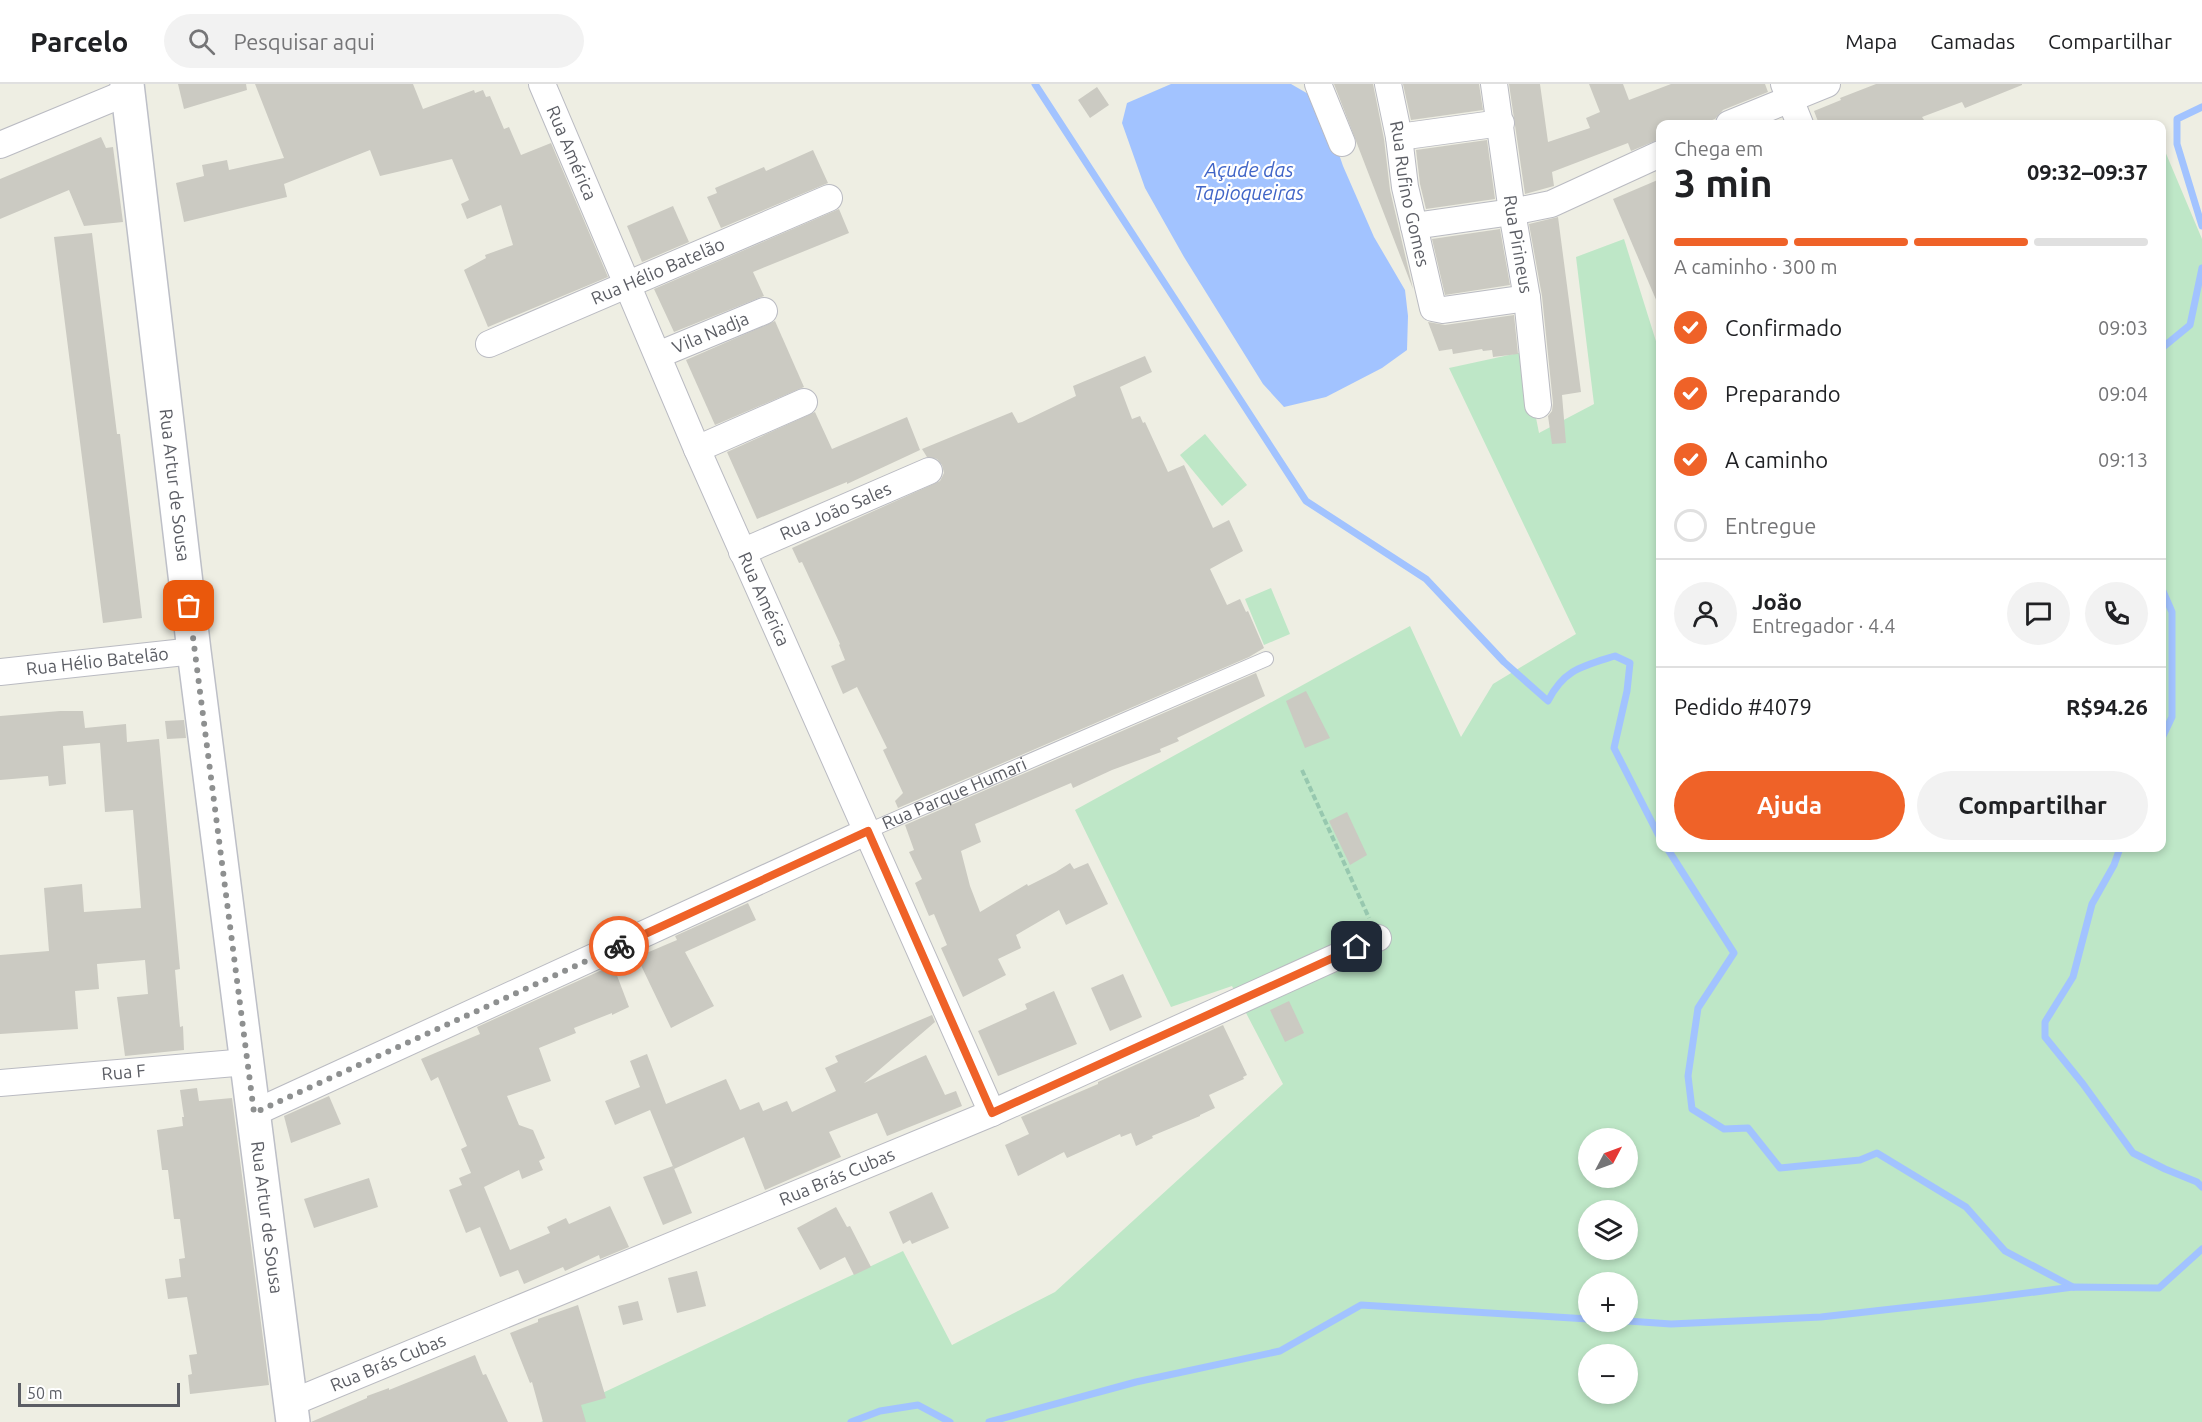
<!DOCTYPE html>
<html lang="pt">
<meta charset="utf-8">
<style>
body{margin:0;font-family:Ubuntu,sans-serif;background:#f2f2f2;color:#202124;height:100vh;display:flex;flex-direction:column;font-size:22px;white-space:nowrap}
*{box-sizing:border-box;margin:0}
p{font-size:20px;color:#757577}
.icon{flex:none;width:33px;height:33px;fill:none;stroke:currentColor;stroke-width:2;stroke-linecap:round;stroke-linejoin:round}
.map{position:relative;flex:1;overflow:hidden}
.drawer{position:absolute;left:1656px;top:36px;width:510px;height:732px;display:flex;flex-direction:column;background:#fff;border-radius:12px;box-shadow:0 3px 9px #0003}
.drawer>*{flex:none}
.needle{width:39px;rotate:49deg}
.tools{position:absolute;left:1578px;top:1044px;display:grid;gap:12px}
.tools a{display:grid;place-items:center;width:60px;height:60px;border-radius:50%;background:#fff;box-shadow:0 3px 9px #0003;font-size:30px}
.scale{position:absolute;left:18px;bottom:15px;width:162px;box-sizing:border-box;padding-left:6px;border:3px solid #5b5d64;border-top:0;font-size:16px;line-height:21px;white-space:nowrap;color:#5b5d64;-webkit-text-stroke:4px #fff;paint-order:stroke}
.pin{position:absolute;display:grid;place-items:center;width:51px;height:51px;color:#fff;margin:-26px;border-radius:12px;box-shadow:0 3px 9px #0006}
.courier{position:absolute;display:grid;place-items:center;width:60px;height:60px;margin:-30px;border:4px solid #ef6228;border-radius:50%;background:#fff;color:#222;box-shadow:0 2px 8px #0007}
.summary em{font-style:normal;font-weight:600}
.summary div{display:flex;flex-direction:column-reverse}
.summary{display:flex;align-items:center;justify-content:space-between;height:102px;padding:0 18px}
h1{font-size:39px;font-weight:600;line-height:45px}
.bar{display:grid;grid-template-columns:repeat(4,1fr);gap:9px 6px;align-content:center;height:72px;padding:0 18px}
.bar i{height:8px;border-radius:4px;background:#e0e0e0}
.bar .selected{background:#ef6228}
.bar p{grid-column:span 4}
.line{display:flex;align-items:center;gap:15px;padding:0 18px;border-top:2px solid #e0e0e0}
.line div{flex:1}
.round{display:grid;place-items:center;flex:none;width:63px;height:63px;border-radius:32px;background:#f2f2f2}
ol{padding:0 18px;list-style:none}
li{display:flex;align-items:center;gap:18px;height:66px}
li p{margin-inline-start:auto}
li .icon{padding:6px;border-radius:50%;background:#ef6228;color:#fff;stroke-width:4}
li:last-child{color:#757577}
li i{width:33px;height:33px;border:3px solid #e0e0e0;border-radius:50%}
.button{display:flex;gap:12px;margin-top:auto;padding:12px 18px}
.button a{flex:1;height:69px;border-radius:36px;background:#ef6228;color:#fff;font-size:24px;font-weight:600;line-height:69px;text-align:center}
.button a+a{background:#f2f2f2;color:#202124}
header{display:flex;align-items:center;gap:36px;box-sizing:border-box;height:84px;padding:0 30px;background:#fff;border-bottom:2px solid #e0e0e0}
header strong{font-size:28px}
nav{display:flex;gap:33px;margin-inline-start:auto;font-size:21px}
.search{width:420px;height:54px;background:#f2f2f2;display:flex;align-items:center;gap:15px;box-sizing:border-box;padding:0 21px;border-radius:33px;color:#757577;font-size:22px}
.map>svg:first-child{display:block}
</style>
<header>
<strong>Parcelo</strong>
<div class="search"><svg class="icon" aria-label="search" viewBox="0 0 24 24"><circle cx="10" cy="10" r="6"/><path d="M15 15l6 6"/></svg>Pesquisar aqui</div>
<nav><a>Mapa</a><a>Camadas</a><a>Compartilhar</a></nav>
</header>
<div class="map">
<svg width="2202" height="1338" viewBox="0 0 2202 1338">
<rect width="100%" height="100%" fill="#eeeee3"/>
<g fill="#bee7c7" fill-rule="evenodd">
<path d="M2162,60L2202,155V1338H541L903,1167L952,1261L1055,1208L1283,1000L1232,902L1171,923L1075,726L1410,542L1461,653L1493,600L1576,550L1449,284L1523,268L1539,349L1594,320L1576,173L1624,155L1660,270V764H2162ZM1588,1054H1628V1094H1588ZM1588,1126H1628V1166H1588ZM1588,1198H1628V1238H1588ZM1588,1270H1628V1310H1588Z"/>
<polygon points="1205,350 1247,401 1222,422 1180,371"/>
<polygon points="1271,504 1290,550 1264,561 1245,515"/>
</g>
<polygon fill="#a2c3ff" points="1171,0 1291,0 1310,11 1328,38 1343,82 1374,153 1405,206 1408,232 1407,266 1382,284 1326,313 1284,323 1263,300 1184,173 1145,104 1122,39 1127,19"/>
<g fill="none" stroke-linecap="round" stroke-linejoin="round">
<g stroke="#a2c3ff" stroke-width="7">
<path d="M1035,0L1306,417L1426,495L1504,578L1548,617C1564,585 1583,582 1615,572L1630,579L1627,607L1614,664L1660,754"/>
<polyline points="2202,23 2177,35 2177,60 2202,142"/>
<polyline points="2162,264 2190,241 2202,184"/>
<polyline points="2162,505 2172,528 2172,633 2162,654"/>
<polyline points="1667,764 1734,869 1698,924 1688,992 1692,1025 1724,1045 1748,1044 1780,1084 1860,1076 1877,1069 1966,1123 2005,1167 2073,1203"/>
<polyline points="2120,764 2114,781 2092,820 2073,893 2045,938 2045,953 2083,1000 2133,1069 2165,1085 2197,1098 2202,1103"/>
<polyline points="1628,1237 1671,1240 1821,1233 1981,1215 2073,1203 2159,1204 2202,1165"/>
<polyline points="851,1338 880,1327 918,1321 950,1338"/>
<polyline points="989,1338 1136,1298 1280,1267 1361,1221 1588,1235"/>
</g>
</g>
<g fill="#cbcac2">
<polygon points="178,0 246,0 247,6 184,25"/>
<polygon points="255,0 413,0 423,25 474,6 475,9 483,6 486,13 490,12 504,45 509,43 521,71 551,59 608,193 488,243 464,186 486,174 485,171 513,161 501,121 467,135 461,120 469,116 452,75 380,92 370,66 284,100 287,113 184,138 176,99 204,92 202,81 227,76 229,86 284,74"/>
<polygon points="1334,0 1373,0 1384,55 1390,106 1413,205"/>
<polygon points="1403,0 1479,0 1483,26 1411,36"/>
<polygon points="1509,0 1540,0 1548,58 1590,44 1586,34 1600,28 1589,0 1623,0 1629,16 1671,0 1765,0 1768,8 1723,26 1715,35 1701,40 1660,40 1660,55 1631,67 1628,59 1552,88 1554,102 1525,110"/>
<polygon points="1876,0 2022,0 2022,1 1965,24 1962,18 1922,33 1924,36 1913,40 1819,40 1814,27 1841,16 1840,14"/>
<polygon points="1097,3 1109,21 1090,34 1078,16"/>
<polygon points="101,53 106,64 113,63 123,138 84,142 69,106 0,135 0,95"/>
<polygon points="1487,56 1495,115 1426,125 1420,100 1416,66"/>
<polygon points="813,66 828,99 721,144 707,113 717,109 715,104 764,83 766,87"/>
<polygon points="1660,95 1660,225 1613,115"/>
<polygon points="673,122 689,158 642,178 627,142"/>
<polygon points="839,125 849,149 753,188 764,212 674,248 654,205"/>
<polygon points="1558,133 1581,308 1562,311 1566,359 1552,360 1548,332 1552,327 1553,319 1542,212 1529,140"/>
<polygon points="1500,145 1510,201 1445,211 1432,155"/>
<polygon points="92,149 117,350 120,350 142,534 103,539 54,153"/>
<polygon points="1514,231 1518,270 1493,273 1492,266 1483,267 1482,265 1453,270 1452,265 1439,267 1428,238 1445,241"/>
<polygon points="775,237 804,303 715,341 686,276"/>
<polygon points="1145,272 1152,288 1120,303 1132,335 1140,332 1143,339 1145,338 1168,388 1184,381 1213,444 1229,436 1243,467 1210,485 1227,521 1240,515 1246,528 1248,527 1264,564 1249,573 898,724 895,717 903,709 883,666 887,664 857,603 843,610 831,582 845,576 839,561 840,560 802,478 799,479 792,464 940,397 944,389 942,381 937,375 927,373 922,365 1012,328 1018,339 1022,338 1076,312 1073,302"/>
<polygon points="815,328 832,365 907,333 920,366 847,400 847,398 757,435 727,368"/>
<polygon points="1256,589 1265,612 1177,654 1179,657 1160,665 1161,668 1112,686 1073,704 1071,699 975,740 981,758 961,767 970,802 980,828 1027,800 1028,802 1056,788 1070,779 1074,785 1088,779 1108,820 1066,841 1059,826 1016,851 1021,864 998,875 1006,891 963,913 941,864 947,861 934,830 929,832 915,799 922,795 909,768 914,766 905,741"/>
<polygon points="1306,607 1330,654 1305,664 1286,617"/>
<polygon points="60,627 83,627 85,644 126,640 127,658 159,655 180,885 175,886 180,943 183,942 184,966 125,972 117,913 148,910 145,876 97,880 99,905 75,907 78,945 0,950 0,871 49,867 44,804 82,800 84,828 141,824 133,726 105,728 100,659 63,662 66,700 49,702 48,692 0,696 0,632"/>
<polygon points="184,636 186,654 167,655 165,637"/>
<polygon points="1347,728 1367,771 1350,781 1329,737"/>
<polygon points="748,819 756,836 685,868 714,922 671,944 637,873 677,856 675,852"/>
<polygon points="613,881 629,923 612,931 612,929 574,944 576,949 539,964 551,997 507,1012 519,1041 533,1046 545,1074 539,1077 543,1086 522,1095 519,1086 484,1103 510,1166 550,1149 547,1143 566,1134 569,1140 610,1122 629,1163 600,1175 599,1171 565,1187 563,1183 524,1200 518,1186 500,1193 480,1143 466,1149 449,1106 462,1101 459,1094 471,1089 461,1065 467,1062 438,993 431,997 421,975 480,950 477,943"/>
<polygon points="1123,890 1142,933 1110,947 1091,904"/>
<polygon points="1054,907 1077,960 998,992 978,947 1027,925 1025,920"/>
<polygon points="1289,917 1304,949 1285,958 1270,926"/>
<polygon points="932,931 935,938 864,999 926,971 945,1011 956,1007 962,1022 887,1052 877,1029 829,1048 841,1073 765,1106 744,1053 674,1085 650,1026 615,1041 605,1017 640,1003 630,977 647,970 666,1020 726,995 740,1026 759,1018 763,1027 787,1017 792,1028 836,1007 825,984 838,978 835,972"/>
<polygon points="1223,941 1247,991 1243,993 1244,995 1209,1011 1215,1024 1200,1031 1200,1032 1152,1052 1153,1054 1136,1062 1131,1049 1121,1053 1120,1050 1067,1074 1064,1068 1018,1092 1005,1061 1029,1050 1021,1033 1098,1000 1098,998"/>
<polygon points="197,1004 199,1017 232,1014 269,1301 190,1310 188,1291 192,1290 189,1271 197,1270 187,1213 168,1215 165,1195 181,1193 179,1175 185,1174 180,1135 174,1135 168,1086 162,1086 157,1046 183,1042 182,1033 184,1033 180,1006"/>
<polygon points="329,1012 341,1040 291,1059 284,1032"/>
<polygon points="673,1082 692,1129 663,1141 643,1093"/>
<polygon points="369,1094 378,1123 314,1144 304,1115"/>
<polygon points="932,1108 949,1144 912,1160 910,1156 903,1160 889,1128"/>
<polygon points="836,1123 847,1143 850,1142 871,1183 854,1191 845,1173 820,1186 797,1144"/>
<polygon points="697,1187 706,1222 677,1229 668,1194"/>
<polygon points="638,1217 643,1236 623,1241 618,1222"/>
<polygon points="578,1221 606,1314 581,1321 586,1338 543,1338 532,1298 530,1299 510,1249 538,1238 538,1235"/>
<polygon points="475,1271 483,1291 486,1290 508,1338 311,1338 367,1314 367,1312 389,1304 389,1306"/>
</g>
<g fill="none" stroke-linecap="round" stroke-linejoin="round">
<g stroke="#babbc2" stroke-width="16">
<g id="lane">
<path id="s1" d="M868,747L1266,575"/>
</g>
</g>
<g stroke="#babbc2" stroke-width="28">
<g id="street">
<path id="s2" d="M542,0L697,365L992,1029"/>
<polyline points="1318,0 1342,59"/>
<path id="s3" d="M1388,0L1399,53L1405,103L1433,224L1443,226L1527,214"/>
<path id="s4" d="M1494,0L1512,128L1527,214L1538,321"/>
<polyline points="1784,0 1800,40"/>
<polyline points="1729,40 1827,0"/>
<polyline points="1399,53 1501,39"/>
<polyline points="0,61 128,8"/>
<polyline points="1414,142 1512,128 1551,120 1660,70"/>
<path id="s5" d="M489,260L829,114"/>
<path id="s6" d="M658,271L764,227"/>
<polyline points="697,365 804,318"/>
<path id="s7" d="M742,468L929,387"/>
<path id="s8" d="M0,588L194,567"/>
<path id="s9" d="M0,999L247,978"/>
<polyline points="254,1029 868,747"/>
<path id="s10" d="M291,1319L992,1029L1378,854"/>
</g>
</g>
<g stroke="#bdbfc7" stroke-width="36">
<g id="secondary">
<path id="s11" d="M127,0L194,567L293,1338"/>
</g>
</g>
<polyline stroke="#97c8af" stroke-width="4" stroke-dasharray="6 3" stroke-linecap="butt" points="1302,686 1369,834"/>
<use href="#lane" stroke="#fff" stroke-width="14"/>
<use href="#street" stroke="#fff" stroke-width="26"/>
<use href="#secondary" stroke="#fff" stroke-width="33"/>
</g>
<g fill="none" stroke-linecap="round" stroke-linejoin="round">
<polyline stroke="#8e9090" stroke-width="6" stroke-dasharray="0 10.8" points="189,522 254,1029 619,862"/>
<polyline stroke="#ef6228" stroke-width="8" points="619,862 868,747 992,1029 1357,863"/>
</g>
<g text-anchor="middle" stroke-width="4.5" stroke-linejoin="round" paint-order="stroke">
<g font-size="18" fill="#5b5d64" stroke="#fff">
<text dy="6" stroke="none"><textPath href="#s2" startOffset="75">Rua América</textPath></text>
<text dy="6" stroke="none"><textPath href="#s3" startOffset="112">Rua Rufino Gomes</textPath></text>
<text dy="6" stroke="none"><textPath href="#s4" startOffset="162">Rua Pirineus</textPath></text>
<text dy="6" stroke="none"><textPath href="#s5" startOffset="184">Rua Hélio Batelão</textPath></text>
<text dy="6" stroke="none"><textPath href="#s6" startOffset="57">Vila Nadja</textPath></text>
<text dy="6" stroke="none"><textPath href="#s11" startOffset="404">Rua Artur de Sousa</textPath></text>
<text dy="6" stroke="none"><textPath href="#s7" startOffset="102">Rua João Sales</textPath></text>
<text dy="6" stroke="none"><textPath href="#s2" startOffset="561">Rua América</textPath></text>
<text dy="6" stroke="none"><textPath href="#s8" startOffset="98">Rua Hélio Batelão</textPath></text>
<text dy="6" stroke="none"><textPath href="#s1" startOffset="94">Rua Parque Humari</textPath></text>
<text dy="6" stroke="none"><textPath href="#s9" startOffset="124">Rua F</textPath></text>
<text dy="6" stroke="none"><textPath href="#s10" startOffset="591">Rua Brás Cubas</textPath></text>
<text dy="6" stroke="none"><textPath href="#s11" startOffset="1142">Rua Artur de Sousa</textPath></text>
<text dy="6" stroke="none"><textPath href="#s10" startOffset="105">Rua Brás Cubas</textPath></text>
</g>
<g font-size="20" font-style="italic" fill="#4065c7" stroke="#fff">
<text x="1249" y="93">Açude das<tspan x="1249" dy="23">Tapioqueiras</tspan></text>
</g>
</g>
</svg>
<div class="tools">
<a><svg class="needle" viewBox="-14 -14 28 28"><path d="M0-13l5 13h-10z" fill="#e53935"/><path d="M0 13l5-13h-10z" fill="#757577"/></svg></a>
<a><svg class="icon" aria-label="layers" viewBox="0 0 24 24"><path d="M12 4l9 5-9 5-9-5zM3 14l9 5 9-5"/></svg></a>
<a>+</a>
<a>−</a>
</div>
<div class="scale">50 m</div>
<div class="pin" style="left:189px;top:522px;background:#ea580c"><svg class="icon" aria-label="bag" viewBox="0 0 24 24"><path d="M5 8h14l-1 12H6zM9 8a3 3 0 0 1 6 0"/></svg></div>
<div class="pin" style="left:1357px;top:863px;background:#1f2937"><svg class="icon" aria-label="home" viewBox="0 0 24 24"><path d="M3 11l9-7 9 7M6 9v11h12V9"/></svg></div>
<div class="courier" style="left:619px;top:862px"><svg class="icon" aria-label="bike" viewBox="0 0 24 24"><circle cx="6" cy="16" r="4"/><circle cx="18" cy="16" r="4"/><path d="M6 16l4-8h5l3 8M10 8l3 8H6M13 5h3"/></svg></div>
<section class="drawer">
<div class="summary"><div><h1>3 min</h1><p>Chega em</p></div><em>09:32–09:37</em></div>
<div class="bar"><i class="selected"></i><i class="selected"></i><i class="selected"></i><i></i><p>A caminho · 300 m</p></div>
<ol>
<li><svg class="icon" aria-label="check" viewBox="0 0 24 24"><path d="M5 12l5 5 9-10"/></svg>Confirmado<p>09:03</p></li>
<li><svg class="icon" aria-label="check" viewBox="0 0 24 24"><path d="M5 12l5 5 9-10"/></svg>Preparando<p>09:04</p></li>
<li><svg class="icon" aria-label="check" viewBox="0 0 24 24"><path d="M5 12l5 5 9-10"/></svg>A caminho<p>09:13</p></li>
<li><i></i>Entregue</li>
</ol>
<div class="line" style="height:108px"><a class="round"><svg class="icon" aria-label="person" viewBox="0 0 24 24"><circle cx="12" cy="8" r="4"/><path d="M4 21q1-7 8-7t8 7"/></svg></a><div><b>João</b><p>Entregador · 4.4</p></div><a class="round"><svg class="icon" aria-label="chat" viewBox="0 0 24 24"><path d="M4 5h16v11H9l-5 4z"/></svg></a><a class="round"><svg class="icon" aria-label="phone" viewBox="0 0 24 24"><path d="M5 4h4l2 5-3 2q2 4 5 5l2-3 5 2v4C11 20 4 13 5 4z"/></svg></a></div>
<div class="line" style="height:78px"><div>Pedido #4079</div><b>R$94.26</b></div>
<div class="button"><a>Ajuda</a><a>Compartilhar</a></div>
</section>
</div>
